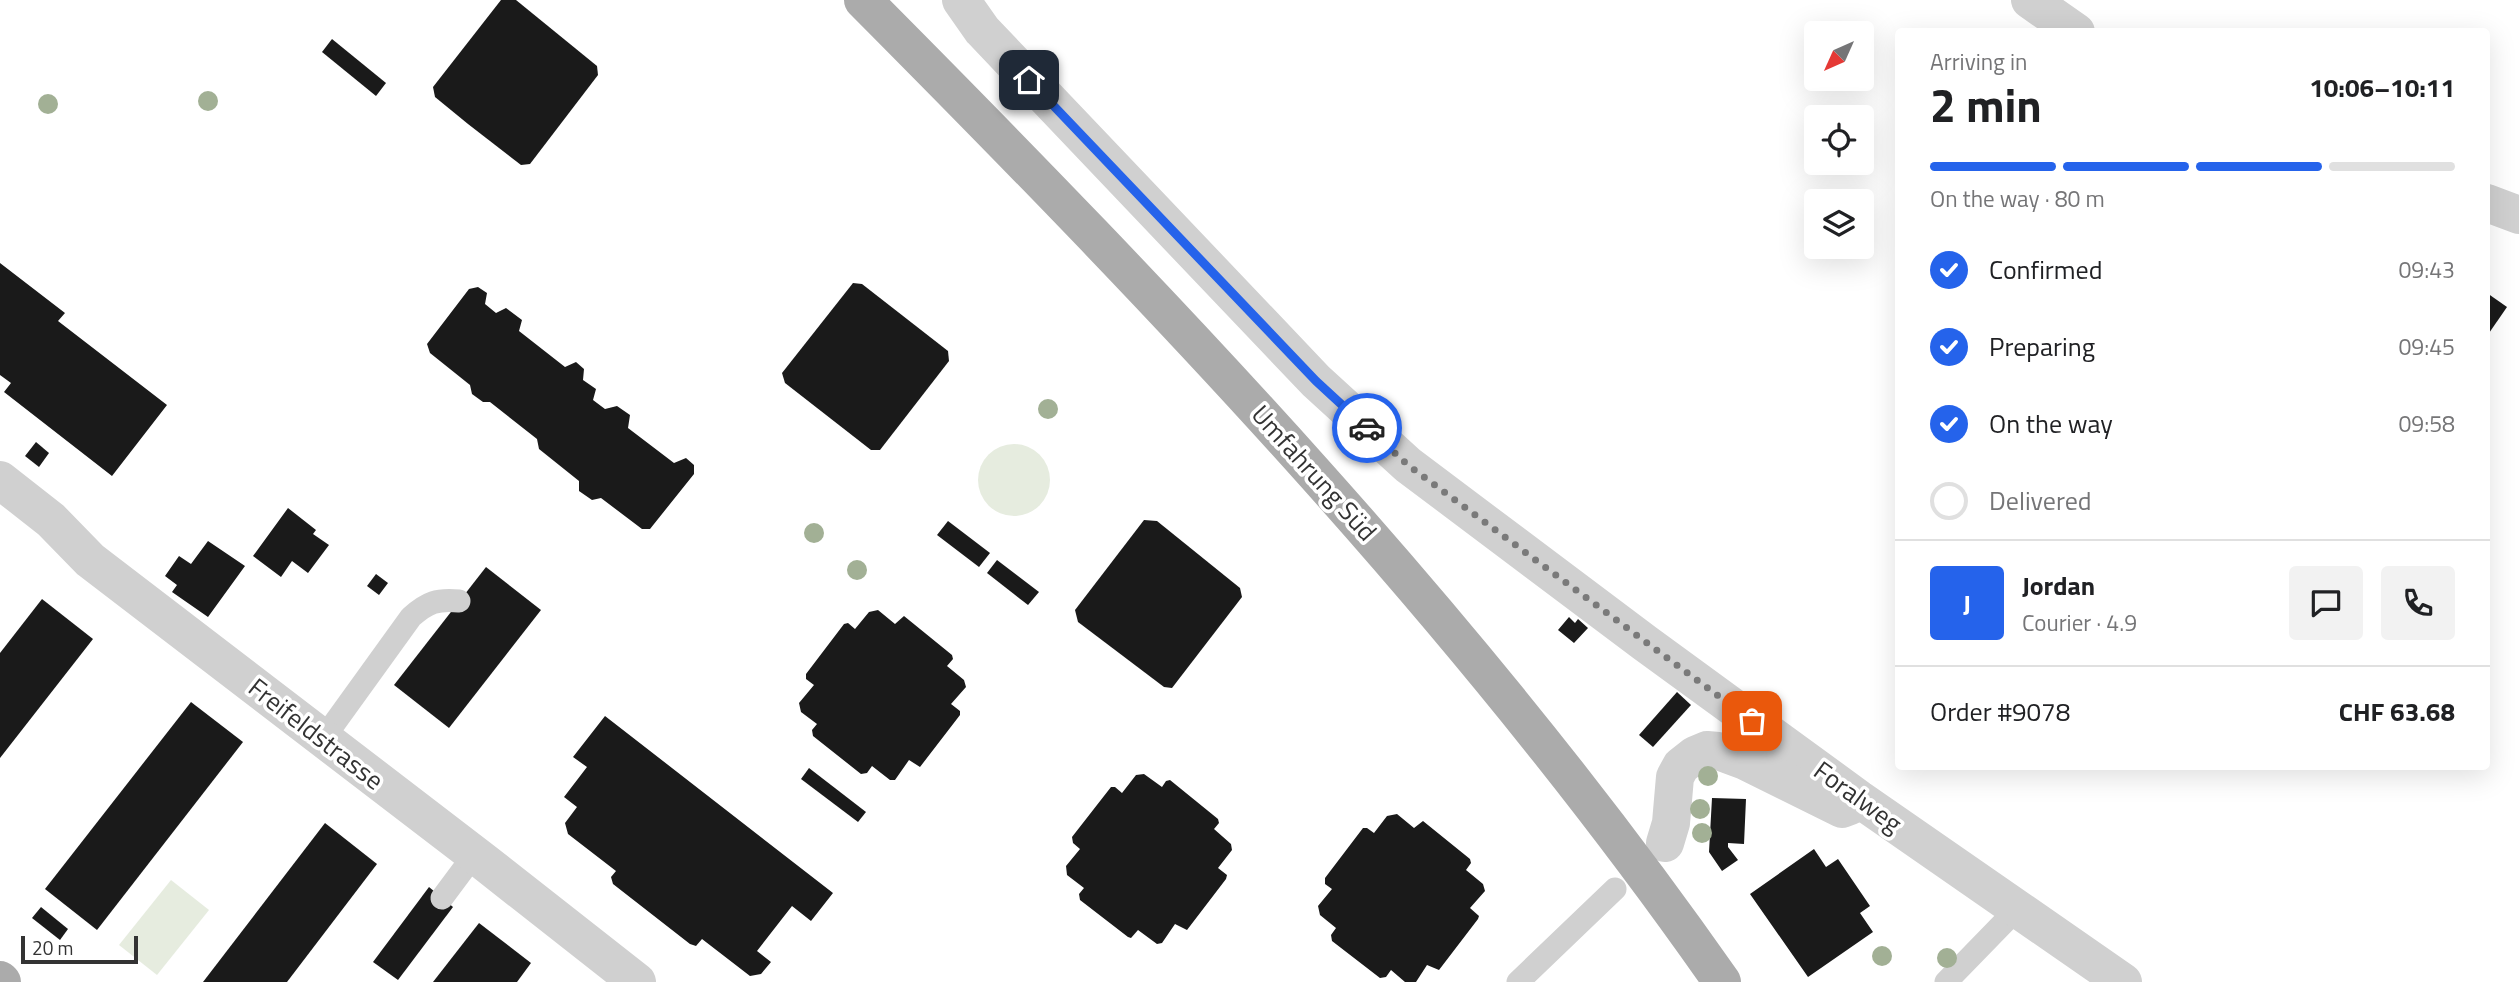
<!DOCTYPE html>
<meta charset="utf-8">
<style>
body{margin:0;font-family:"Titillium Web",sans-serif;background:#f2f2f2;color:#202124;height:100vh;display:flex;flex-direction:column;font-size:26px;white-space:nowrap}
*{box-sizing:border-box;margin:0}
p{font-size:23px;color:#757577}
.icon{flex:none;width:38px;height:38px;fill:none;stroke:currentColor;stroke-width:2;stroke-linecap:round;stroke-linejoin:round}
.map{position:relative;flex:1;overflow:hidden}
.details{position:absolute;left:1895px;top:28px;width:595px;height:742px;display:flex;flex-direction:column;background:#fff;border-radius:7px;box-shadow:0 7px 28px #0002}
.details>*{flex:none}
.needle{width:46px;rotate:225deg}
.fabs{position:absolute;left:1804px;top:21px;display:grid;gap:14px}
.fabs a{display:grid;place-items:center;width:70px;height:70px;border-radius:7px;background:#fff;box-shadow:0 7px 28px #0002;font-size:35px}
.scale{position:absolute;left:21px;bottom:18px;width:117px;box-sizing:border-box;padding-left:7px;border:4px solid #333;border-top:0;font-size:19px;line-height:24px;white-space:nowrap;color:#333;-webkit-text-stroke:5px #fff;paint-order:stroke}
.pin{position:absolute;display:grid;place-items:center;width:60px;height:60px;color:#fff;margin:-30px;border-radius:14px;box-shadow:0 4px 10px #0006}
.courier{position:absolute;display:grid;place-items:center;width:70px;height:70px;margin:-35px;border:5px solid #2563eb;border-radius:50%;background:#fff;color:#222;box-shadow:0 2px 9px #0007}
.head em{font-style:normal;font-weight:700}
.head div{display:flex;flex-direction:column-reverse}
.head{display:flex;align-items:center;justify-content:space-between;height:119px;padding:0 35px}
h1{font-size:46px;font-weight:700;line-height:52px}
.bar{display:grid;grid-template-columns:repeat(4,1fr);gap:10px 7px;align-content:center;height:84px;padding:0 35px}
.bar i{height:9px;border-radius:5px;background:#e0e0e0}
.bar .active{background:#2563eb}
.bar p{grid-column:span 4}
.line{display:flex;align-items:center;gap:18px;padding:0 35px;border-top:2px solid #e0e0e0}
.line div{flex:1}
.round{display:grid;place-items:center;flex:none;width:74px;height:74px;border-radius:7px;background:#f2f2f2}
ol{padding:0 35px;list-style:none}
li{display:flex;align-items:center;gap:21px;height:77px}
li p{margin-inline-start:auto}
li .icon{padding:7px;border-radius:50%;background:#2563eb;color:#fff;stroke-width:4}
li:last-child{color:#757577}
li i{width:38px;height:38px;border:4px solid #e0e0e0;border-radius:50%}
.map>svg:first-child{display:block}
</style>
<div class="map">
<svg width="2519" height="982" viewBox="0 0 2519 982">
<rect width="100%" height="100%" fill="#fff"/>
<g fill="#e6ecdf">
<circle cx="1014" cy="480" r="36"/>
<polygon points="171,880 209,910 157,975 119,945"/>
</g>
<g fill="#1a1a1a">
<polygon points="501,0 516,0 597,66 598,75 530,164 521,165 468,124 435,97 433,87"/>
<polygon points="332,39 386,83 376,96 322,52"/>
<polygon points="0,263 65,313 58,321 167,405 112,476 4,392 11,383 0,375"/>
<polygon points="853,283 862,284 948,351 949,361 880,450 871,450 785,383 782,373"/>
<polygon points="478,287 487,293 485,304 496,313 506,308 522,320 519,331 565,367 576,362 584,369 583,380 596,389 593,400 605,409 617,406 630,415 628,428 674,463 686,458 694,465 694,474 650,529 642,529 601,498 592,500 579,491 579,481 539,449 537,439 490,402 483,402 472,394 470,385 430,353 427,344 469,289"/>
<polygon points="2487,293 2507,307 2487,336"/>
<polygon points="36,442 49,453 39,467 25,456"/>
<polygon points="288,508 316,530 313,534 329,545 308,573 292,561 281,577 253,556"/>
<polygon points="1144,520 1157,521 1240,588 1242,597 1172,688 1164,687 1078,622 1075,610"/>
<polygon points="948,521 990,553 979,567 937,535"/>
<polygon points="208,541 245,566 208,617 172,592 177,585 165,576 179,556 191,564"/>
<polygon points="997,560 1039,592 1028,605 987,573"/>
<polygon points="486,567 541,610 449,728 394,685"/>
<polygon points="376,574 388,583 379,595 367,586"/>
<polygon points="42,599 93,639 0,758 0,653"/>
<polygon points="878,610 895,624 904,616 952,655 953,659 947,666 964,680 966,687 951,704 960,711 960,715 920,767 909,760 895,780 890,780 872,766 867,773 861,774 813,736 812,730 817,724 801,712 799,703 814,685 806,679 806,674 844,624 848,623 855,629 869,612"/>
<polygon points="1569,617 1575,623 1578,619 1588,628 1574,643 1558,630"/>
<polygon points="1677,692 1691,705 1653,747 1639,735"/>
<polygon points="191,702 243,742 97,930 45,889"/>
<polygon points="605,716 833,893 811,921 792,906 757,951 771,962 761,974 750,976 702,939 696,946 690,944 613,884 611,877 616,871 568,834 565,823 577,807 564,797 587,767 573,757"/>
<polygon points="809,768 866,812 858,822 801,779"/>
<polygon points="1144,774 1162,787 1166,781 1170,780 1218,819 1219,823 1214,829 1231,844 1232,850 1218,868 1227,875 1226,879 1187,930 1175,924 1162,943 1157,944 1138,930 1131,938 1128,937 1080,900 1079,894 1084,888 1067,875 1066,866 1080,849 1073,843 1072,837 1111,787 1115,787 1122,793 1136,775"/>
<polygon points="1712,798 1746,799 1744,844 1728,843 1728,847 1738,860 1722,871 1709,852"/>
<polygon points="1397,814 1414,828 1423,821 1470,859 1471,863 1466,870 1483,884 1485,891 1470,908 1479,916 1478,919 1439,970 1427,965 1416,982 1405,982 1391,970 1386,977 1380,978 1332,941 1331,935 1336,928 1320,915 1318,906 1332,889 1325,884 1325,878 1363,828 1367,828 1374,833 1387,816"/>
<polygon points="325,823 377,864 287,982 203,982"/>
<polygon points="1814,849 1826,867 1838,859 1870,906 1860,913 1873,932 1808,977 1750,894"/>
<polygon points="429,887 453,907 398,980 373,962"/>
<polygon points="41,907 68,929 60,940 32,918"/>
<polygon points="479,923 531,963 517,982 433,982"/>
</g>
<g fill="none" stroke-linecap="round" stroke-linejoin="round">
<g stroke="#d0d0d0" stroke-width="23">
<path d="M323,739L411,617C428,602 437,599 459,601"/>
<polyline points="442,898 474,855"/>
<polyline points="1518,982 1615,889"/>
<polyline points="1946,982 2017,909"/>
</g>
<g stroke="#d0d0d0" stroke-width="38">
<polyline points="961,0 982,30 1316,381 1408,465 1645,643 1859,799 2123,982"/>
<polyline points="2030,0 2076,32"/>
<polyline points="2487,203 2519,215"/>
<polyline points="0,480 51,520 90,560 483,861 637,982"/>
<polyline points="1665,843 1671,823 1675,777 1681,766 1695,755 1707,750 1718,751 1745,761 1842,809 1850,806"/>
</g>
<g stroke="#ababab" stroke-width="38">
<path d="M863,0C1170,309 1472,624 1722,982"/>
<polyline points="0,980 2,982"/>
</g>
</g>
<g fill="#a2b095">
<circle cx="208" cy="101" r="10"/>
<circle cx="48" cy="104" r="10"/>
<circle cx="1048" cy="409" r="10"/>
<circle cx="814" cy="533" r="10"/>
<circle cx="857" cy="570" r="10"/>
<circle cx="1708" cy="776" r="10"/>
<circle cx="1700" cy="809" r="10"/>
<circle cx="1702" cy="833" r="10"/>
<circle cx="1882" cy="956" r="10"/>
<circle cx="1947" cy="958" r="10"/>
</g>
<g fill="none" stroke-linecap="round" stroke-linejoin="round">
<polyline stroke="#7a7a7a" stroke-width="7" stroke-dasharray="0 12.6" points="1367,428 1408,465 1752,721"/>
<polyline stroke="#2563eb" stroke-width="9" points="1029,80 1316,381 1367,428"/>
</g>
<g text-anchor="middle" stroke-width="7" stroke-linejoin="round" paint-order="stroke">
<g font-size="26" fill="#333" stroke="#fff">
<text transform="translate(1314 473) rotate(48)" y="9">Umfahrung Süd</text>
<text transform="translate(316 734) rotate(38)" y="9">Freifeldstrasse</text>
<text transform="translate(1858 797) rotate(36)" y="9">Foralweg</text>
</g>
</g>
</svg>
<div class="fabs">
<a><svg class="needle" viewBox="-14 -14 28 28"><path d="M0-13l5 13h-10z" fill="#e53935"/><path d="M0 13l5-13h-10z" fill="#757577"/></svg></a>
<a><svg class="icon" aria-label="locate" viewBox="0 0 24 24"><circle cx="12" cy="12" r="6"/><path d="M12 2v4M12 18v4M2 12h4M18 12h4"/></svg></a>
<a><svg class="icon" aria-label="layers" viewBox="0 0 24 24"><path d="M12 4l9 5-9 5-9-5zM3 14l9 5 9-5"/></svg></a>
</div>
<div class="scale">20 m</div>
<div class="pin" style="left:1752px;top:721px;background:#ea580c"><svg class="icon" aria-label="bag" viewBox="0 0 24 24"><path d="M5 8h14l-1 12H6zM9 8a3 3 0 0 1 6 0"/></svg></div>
<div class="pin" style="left:1029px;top:80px;background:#1f2937"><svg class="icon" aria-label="home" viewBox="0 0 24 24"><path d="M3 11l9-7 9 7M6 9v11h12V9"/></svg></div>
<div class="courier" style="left:1367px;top:428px"><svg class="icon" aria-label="car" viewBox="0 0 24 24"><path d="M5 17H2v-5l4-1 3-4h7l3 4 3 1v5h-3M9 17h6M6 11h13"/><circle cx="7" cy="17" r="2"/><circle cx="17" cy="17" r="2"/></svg></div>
<section class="details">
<div class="head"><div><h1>2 min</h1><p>Arriving in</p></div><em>10:06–10:11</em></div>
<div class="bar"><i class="active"></i><i class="active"></i><i class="active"></i><i></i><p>On the way · 80 m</p></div>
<ol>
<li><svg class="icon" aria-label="check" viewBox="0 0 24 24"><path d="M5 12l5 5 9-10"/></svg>Confirmed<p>09:43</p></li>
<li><svg class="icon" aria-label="check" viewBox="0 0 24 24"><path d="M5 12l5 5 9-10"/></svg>Preparing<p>09:45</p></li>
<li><svg class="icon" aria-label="check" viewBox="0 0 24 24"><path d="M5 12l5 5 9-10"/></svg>On the way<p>09:58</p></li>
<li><i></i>Delivered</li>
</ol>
<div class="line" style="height:126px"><b class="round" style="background:#2563eb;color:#fff">J</b><div><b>Jordan</b><p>Courier · 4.9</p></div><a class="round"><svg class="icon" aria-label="chat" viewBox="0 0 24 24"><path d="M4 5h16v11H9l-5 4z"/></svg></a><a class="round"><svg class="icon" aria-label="phone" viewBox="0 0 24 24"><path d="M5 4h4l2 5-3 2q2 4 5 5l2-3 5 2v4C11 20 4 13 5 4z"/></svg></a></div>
<div class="line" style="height:91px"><div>Order #9078</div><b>CHF 63.68</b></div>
</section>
</div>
